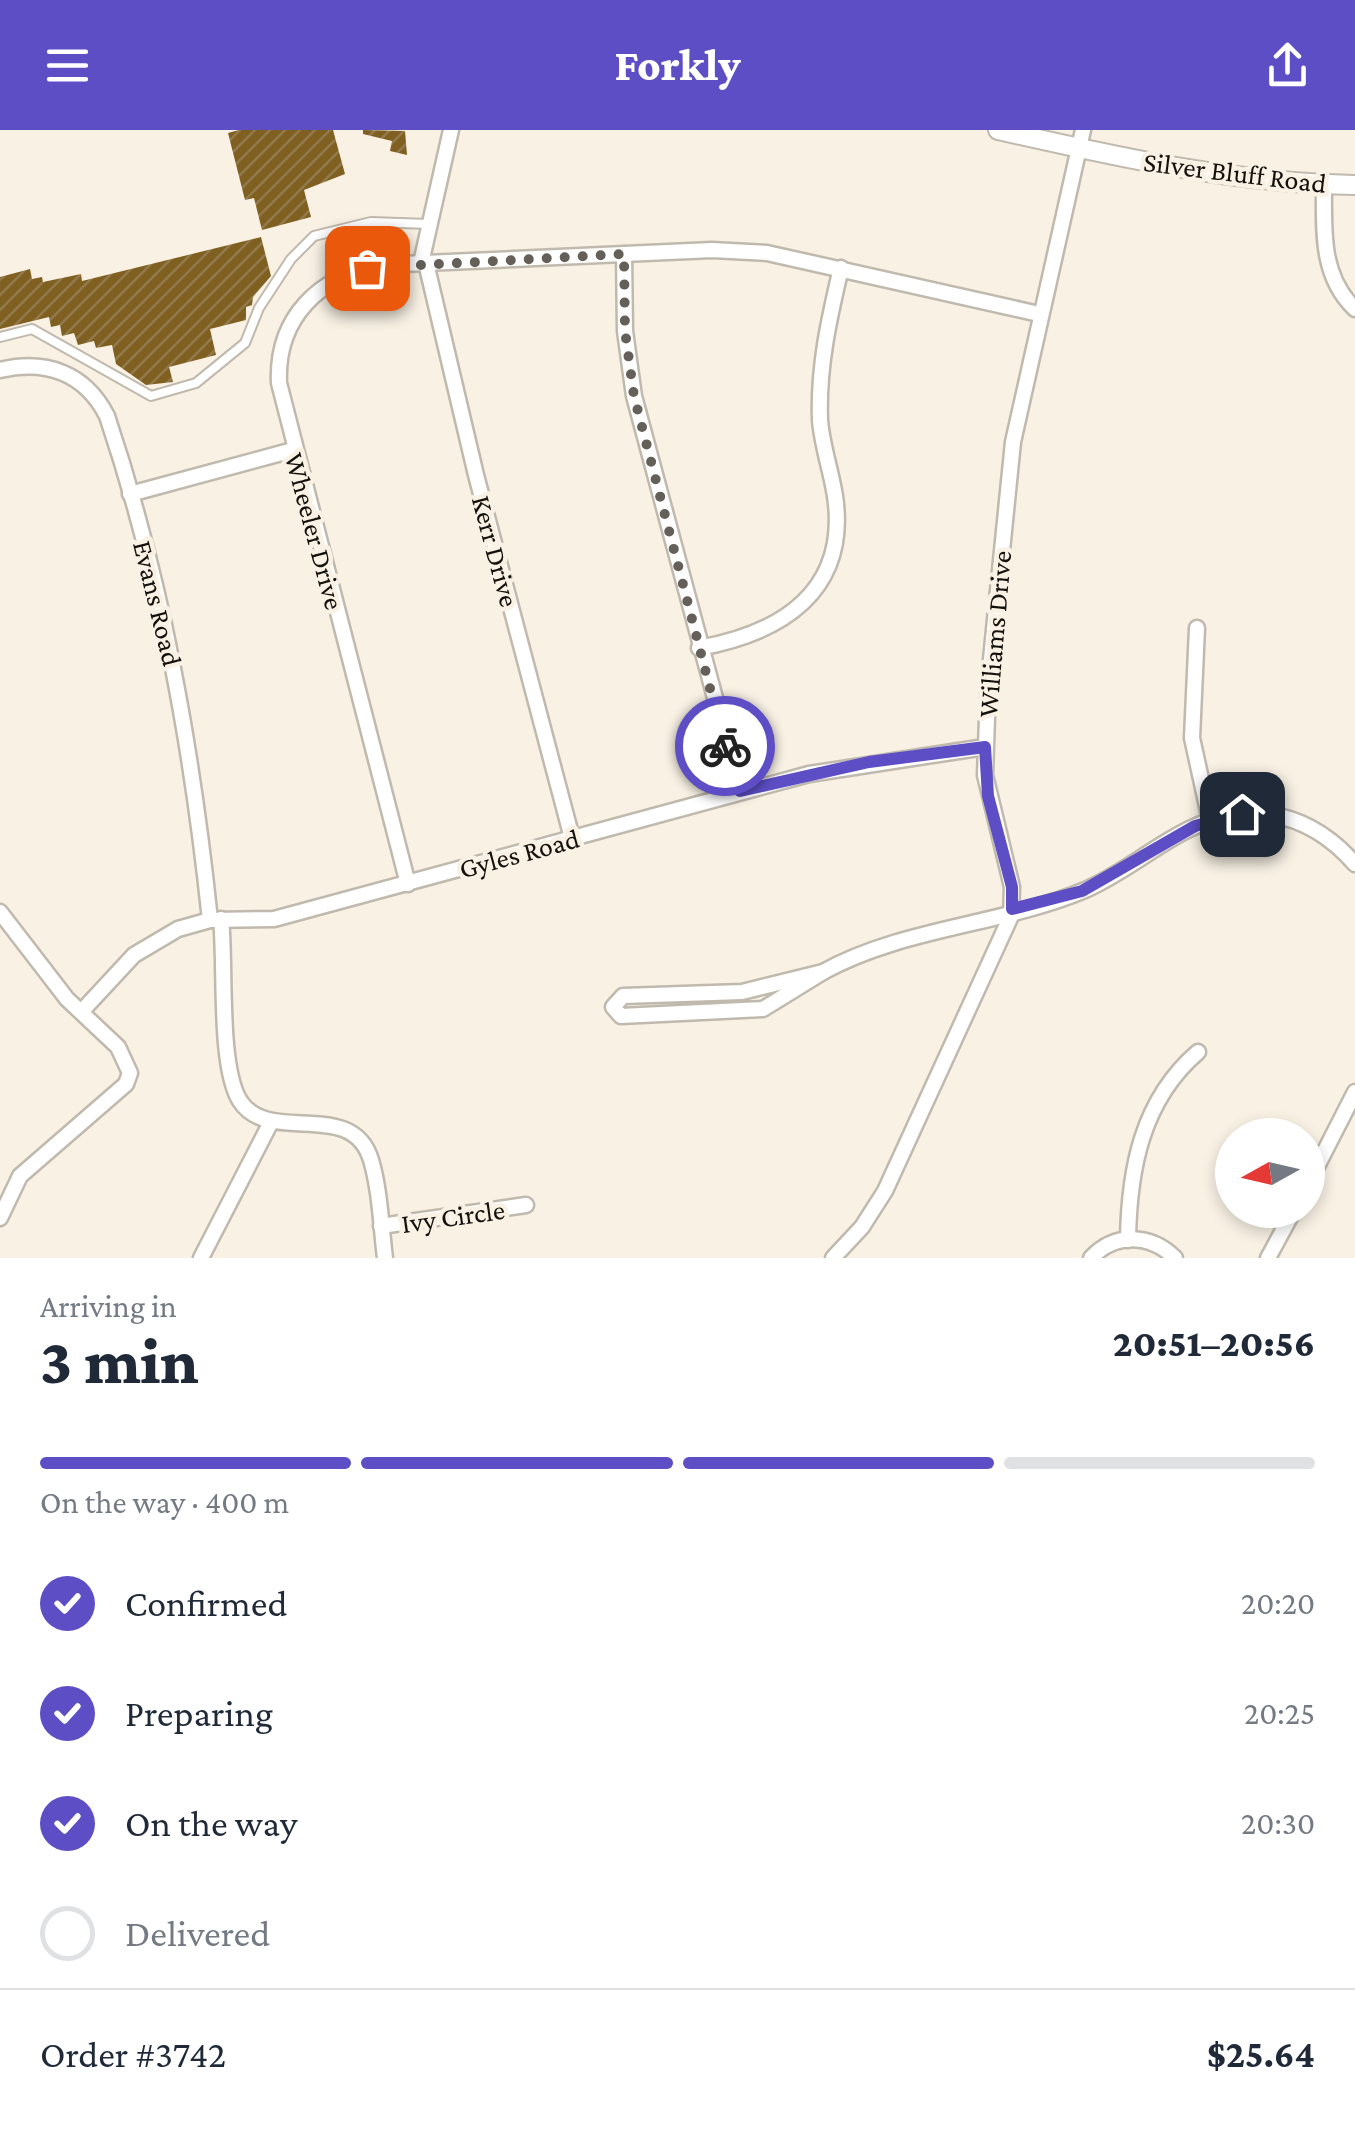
<!DOCTYPE html>
<meta charset="utf-8">
<style>
body{margin:0;font-family:"Crimson Pro",serif;background:#f2f2f3;color:#1f2937;height:100vh;display:flex;flex-direction:column;font-size:38px;white-space:nowrap}
*{box-sizing:border-box;margin:0}
p{font-size:32px;color:#747a83}
.icon{flex:none;width:55px;height:55px;fill:none;stroke:currentColor;stroke-width:2;stroke-linecap:round;stroke-linejoin:round}
.map{position:relative;height:1128px;overflow:hidden}
.sheet{display:flex;flex-direction:column;background:#fff;flex:1}
.sheet>*{flex:none}
.needle{width:65px;rotate:262deg}
.fabs{position:absolute;left:1215px;top:988px;display:grid;gap:20px}
.fabs a{display:grid;place-items:center;width:110px;height:110px;border-radius:50%;background:#fff;box-shadow:0 5px 15px #0003;font-size:50px}
.pin{position:absolute;display:grid;place-items:center;width:85px;height:85px;color:#fff;margin:-42px;border-radius:20px;box-shadow:0 5px 15px #0006}
.courier{position:absolute;display:grid;place-items:center;width:100px;height:100px;margin:-50px;border:8px solid #5e4ec6;border-radius:50%;background:#fff;color:#222;box-shadow:0 2px 12px #0007}
.summary em{font-style:normal;font-weight:800}
.summary div{display:flex;flex-direction:column-reverse}
.summary{display:flex;align-items:center;justify-content:space-between;height:170px;padding:0 40px}
h1{font-size:65px;font-weight:800;line-height:75px}
.bar{display:grid;grid-template-columns:repeat(4,1fr);gap:15px 10px;align-content:center;height:120px;padding:0 40px}
.bar i{height:12px;border-radius:8px;background:#e0e1e3}
.bar .current{background:#5e4ec6}
.bar p{grid-column:span 4}
.line{display:flex;align-items:center;gap:25px;padding:0 40px;border-top:2px solid #e0e1e3}
.line div{flex:1}
ol{padding:0 40px;list-style:none}
li{display:flex;align-items:center;gap:30px;height:110px}
li p{margin-inline-start:auto}
li .icon{padding:10px;border-radius:50%;background:#5e4ec6;color:#fff;stroke-width:4}
li:last-child{color:#747a83}
li i{width:55px;height:55px;border:5px solid #e0e1e3;border-radius:50%}
header{display:flex;justify-content:space-between;align-items:center;height:130px;padding:0 40px;background:#5e4ec6;color:#fff;font-size:45px;font-weight:800}
.map>svg:first-child{display:block}
</style>
<header><svg class="icon" aria-label="menu" viewBox="0 0 24 24"><path d="M4 6h16M4 12h16M4 18h16"/></svg>Forkly<svg class="icon" aria-label="share" viewBox="0 0 24 24"><path d="M12 15V3M7 8l5-5 5 5M5 13v7h14v-7"/></svg></header>
<div class="map">
<svg width="1355" height="1128" viewBox="0 0 1355 1128">
<defs>
<pattern id="building-hatch" width="6" height="6" patternUnits="userSpaceOnUse" patternTransform="scale(2.5)"><rect width="6" height="6" fill="#806020"/><path d="M-1 1l2-2M0 6l6-6M5 7l2-2" fill="none" stroke="#917a4d"/></pattern>
</defs>
<rect width="100%" height="100%" fill="#f9f1e4"/>
<g fill="url(#building-hatch)">
<polygon points="239,0 333,0 345,44 304,60 311,87 262,100 254,68 245,70 228,3"/>
<polygon points="363,0 405,1 407,25 390,21 392,11 363,4"/>
<polygon points="261,107 271,146 253,167 252,175 246,177 246,190 210,199 216,225 169,237 173,252 146,255 116,234 112,215 96,218 94,211 78,215 74,203 62,206 60,195 51,197 49,187 0,199 0,147 30,139 32,149 42,147 43,152 81,144 82,151"/>
</g>
<g fill="none" stroke-linecap="round" stroke-linejoin="round">
<g stroke="#c0b9ad" stroke-width="12">
<polyline id="service" points="0,207 32,199 151,266 196,253 245,213 259,178 291,129 314,106 371,92 429,94"/>
</g>
<g stroke="#c0b9ad" stroke-width="19">
<g id="minor">
<path d="M1324,54C1324,99 1320,146 1355,179"/>
<polyline points="624,124 625,201 634,266 740,661"/>
<polyline points="421,133 451,0"/>
<polyline points="426,133 476,345 572,708"/>
<path d="M0,240C46,229 85,243 107,286C162,450 192,618 210,790"/>
<polyline points="130,364 293,320"/>
<polyline points="1197,498 1192,608 1210,690"/>
<path d="M699,518C782,503 849,461 835,366C831,340 822,316 820,290C818,237 829,189 841,138"/>
<path d="M408,754L279,253C276,188 319,146 381,135L712,120L767,123L1039,184"/>
<polyline points="0,782 67,869 118,917 130,943 126,954 20,1046 0,1088"/>
<path d="M221,789C226,834 218,936 240,971C269,1016 352,967 371,1030C380,1060 381,1096 385,1128"/>
<path d="M823,842C902,798 1002,795 1085,760C1137,738 1183,688 1241,684C1288,680 1325,700 1355,734"/>
<polygon points="823,842 763,879 621,886 613,877 623,866 742,862"/>
<polyline points="82,881 134,825 178,799 210,790 274,789 809,644 985,617"/>
<polyline points="1308,1054 1355,962"/>
<polyline points="381,1096 526,1075"/>
<path d="M1128,1110C1129,1039 1142,970 1198,922"/>
<polyline points="201,1128 271,992"/>
<polyline points="833,1128 862,1097 885,1061 1011,786 1012,757 985,645 988,559 1013,312 1083,0"/>
<path d="M1091,1128C1115,1102 1151,1104 1175,1128"/>
<polyline points="1268,1128 1294,1080"/>
</g>
</g>
<g stroke="#c0b9ad" stroke-width="22">
<path id="tertiary" d="M998,0C1117,27 1233,53 1355,55"/>
</g>
<use href="#service" stroke="#fff" stroke-width="8"/>
<use href="#minor" stroke="#fff" stroke-width="14"/>
<use href="#tertiary" stroke="#fff" stroke-width="18"/>
</g>
<g fill="none" stroke-linecap="round" stroke-linejoin="round">
<polyline stroke="#645f58" stroke-width="10" stroke-dasharray="0 18" points="367,138 624,124 625,201 634,266 725,616"/>
<polyline stroke="#5e4ec6" stroke-width="12" points="725,616 740,661 869,632 985,617 988,666 1012,757 1012,779 1082,761 1195,696 1242,684"/>
</g>
<g text-anchor="middle" stroke-width="9" stroke-linejoin="round" paint-order="stroke">
<g font-size="28" fill="#14110d" stroke="#f9f1e4">
<text transform="translate(1235 42) rotate(7)" y="10">Silver Bluff Road</text>
<text transform="translate(315 401) rotate(75)" y="10">Wheeler Drive</text>
<text transform="translate(496 421) rotate(75)" y="10">Kerr Drive</text>
<text transform="translate(158 473) rotate(76)" y="10">Evans Road</text>
<text transform="translate(994 504) rotate(-85)" y="10">Williams Drive</text>
<text transform="translate(519 723) rotate(-15)" y="10">Gyles Road</text>
<text transform="translate(453 1086) rotate(-8)" y="10">Ivy Circle</text>
</g>
</g>
</svg>
<div class="fabs">
<a><svg class="needle" viewBox="-14 -14 28 28"><path d="M0-13l5 13h-10z" fill="#e53935"/><path d="M0 13l5-13h-10z" fill="#747a83"/></svg></a>
</div>
<div class="pin" style="left:367px;top:138px;background:#ea580c"><svg class="icon" aria-label="bag" viewBox="0 0 24 24"><path d="M5 8h14l-1 12H6zM9 8a3 3 0 0 1 6 0"/></svg></div>
<div class="pin" style="left:1242px;top:684px;background:#1f2937"><svg class="icon" aria-label="home" viewBox="0 0 24 24"><path d="M3 11l9-7 9 7M6 9v11h12V9"/></svg></div>
<div class="courier" style="left:725px;top:616px"><svg class="icon" aria-label="bike" viewBox="0 0 24 24"><circle cx="6" cy="16" r="4"/><circle cx="18" cy="16" r="4"/><path d="M6 16l4-8h5l3 8M10 8l3 8H6M13 5h3"/></svg></div>
</div>
<section class="sheet">
<div class="summary"><div><h1>3 min</h1><p>Arriving in</p></div><em>20:51–20:56</em></div>
<div class="bar"><i class="current"></i><i class="current"></i><i class="current"></i><i></i><p>On the way · 400 m</p></div>
<ol>
<li><svg class="icon" aria-label="check" viewBox="0 0 24 24"><path d="M5 12l5 5 9-10"/></svg>Confirmed<p>20:20</p></li>
<li><svg class="icon" aria-label="check" viewBox="0 0 24 24"><path d="M5 12l5 5 9-10"/></svg>Preparing<p>20:25</p></li>
<li><svg class="icon" aria-label="check" viewBox="0 0 24 24"><path d="M5 12l5 5 9-10"/></svg>On the way<p>20:30</p></li>
<li><i></i>Delivered</li>
</ol>
<div class="line" style="height:130px"><div>Order #3742</div><b>$25.64</b></div>
</section>
